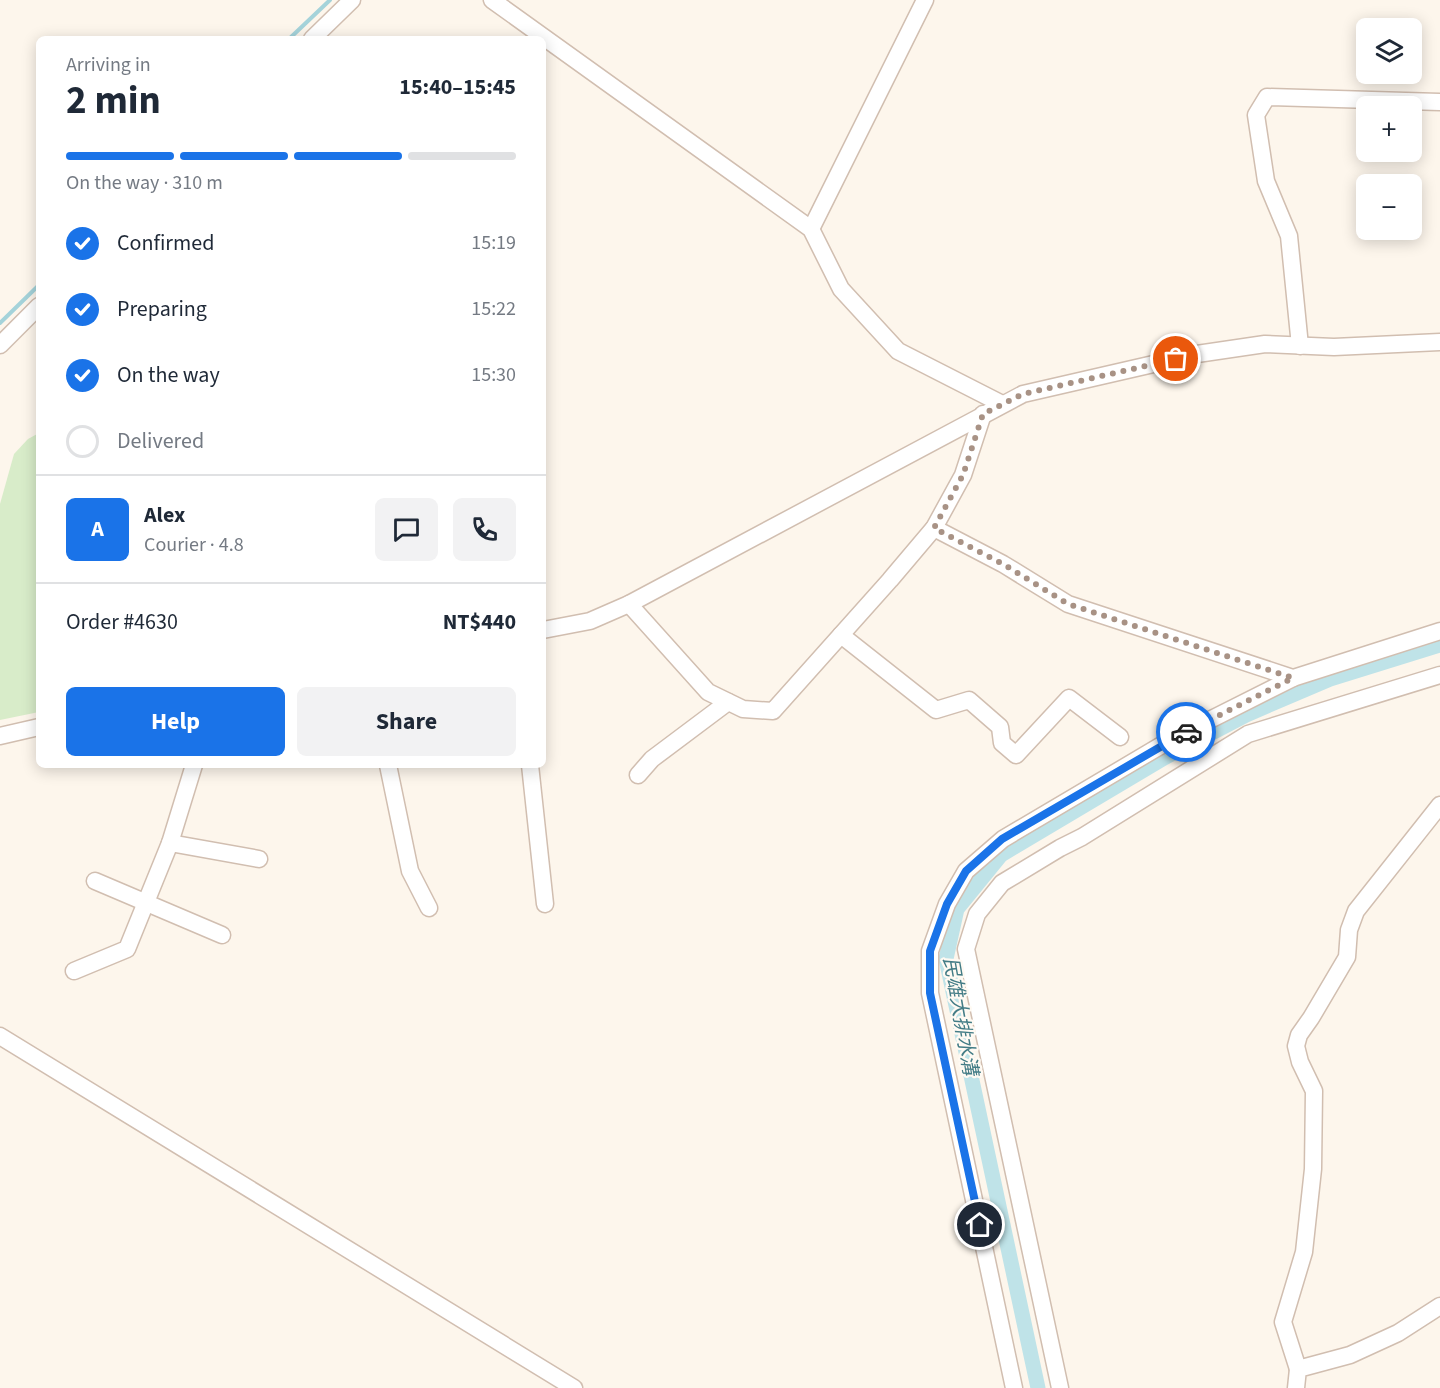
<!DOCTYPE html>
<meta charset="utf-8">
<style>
body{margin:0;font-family:"Source Sans 3","Noto Sans TC",sans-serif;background:#f2f2f3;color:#1f2937;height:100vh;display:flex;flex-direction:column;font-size:22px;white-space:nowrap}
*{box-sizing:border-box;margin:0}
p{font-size:20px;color:#747a83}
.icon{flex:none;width:33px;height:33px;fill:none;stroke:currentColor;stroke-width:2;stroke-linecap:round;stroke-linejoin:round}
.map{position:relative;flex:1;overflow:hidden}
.drawer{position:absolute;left:36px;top:36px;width:510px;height:732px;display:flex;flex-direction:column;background:#fff;border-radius:9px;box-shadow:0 3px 15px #0003}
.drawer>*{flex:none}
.tools{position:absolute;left:1356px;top:18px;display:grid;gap:12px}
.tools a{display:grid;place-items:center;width:66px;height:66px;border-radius:9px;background:#fff;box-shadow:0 3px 15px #0003;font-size:30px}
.pin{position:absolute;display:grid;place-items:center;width:51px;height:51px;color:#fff;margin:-26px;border:3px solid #fff;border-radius:50%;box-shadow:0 2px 6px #0007}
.courier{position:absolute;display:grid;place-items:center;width:60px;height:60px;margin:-30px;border:4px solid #1a73e8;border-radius:50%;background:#fff;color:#222;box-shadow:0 2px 8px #0007}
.overview em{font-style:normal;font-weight:700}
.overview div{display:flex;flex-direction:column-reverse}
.overview{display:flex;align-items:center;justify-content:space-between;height:102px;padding:0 30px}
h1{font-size:39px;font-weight:700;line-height:45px}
.bar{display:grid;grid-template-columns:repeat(4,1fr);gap:9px 6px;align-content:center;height:72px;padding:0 30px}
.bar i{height:8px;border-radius:4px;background:#e0e1e3}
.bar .current{background:#1a73e8}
.bar p{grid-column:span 4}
.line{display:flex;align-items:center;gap:15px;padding:0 30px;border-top:2px solid #e0e1e3}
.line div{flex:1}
.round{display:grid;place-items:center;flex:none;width:63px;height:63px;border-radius:9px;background:#f2f2f3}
ol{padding:0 30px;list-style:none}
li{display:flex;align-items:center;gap:18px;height:66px}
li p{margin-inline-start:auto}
li .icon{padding:6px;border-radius:50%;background:#1a73e8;color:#fff;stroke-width:4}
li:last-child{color:#747a83}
li i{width:33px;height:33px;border:3px solid #e0e1e3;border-radius:50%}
.cta{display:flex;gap:12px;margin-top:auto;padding:12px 30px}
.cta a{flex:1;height:69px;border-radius:9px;background:#1a73e8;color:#fff;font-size:24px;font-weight:700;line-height:69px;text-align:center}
.cta a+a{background:#f2f2f3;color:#1f2937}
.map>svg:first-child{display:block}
</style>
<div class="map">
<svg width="1440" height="1388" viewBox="0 0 1440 1388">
<rect width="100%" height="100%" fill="#fdf6ec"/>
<polygon fill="#d8ecc9" points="39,433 39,712 0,720 0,504 14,454 28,439"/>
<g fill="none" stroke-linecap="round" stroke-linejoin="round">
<g stroke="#a5d3da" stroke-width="4">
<polyline points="289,39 330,0"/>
<polyline points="0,323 39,285"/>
</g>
<polyline stroke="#bfe3e8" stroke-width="15" points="1038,1388 946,959 957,909 1001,855 1164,758 1246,715 1330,679 1440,645"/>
<g stroke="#d1beb0" stroke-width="19">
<g id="minor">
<polyline points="492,0 811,229 841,289 898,351 1002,404"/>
<polyline points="312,39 352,0"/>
<polyline points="811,229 925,0"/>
<polyline points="0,345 39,306"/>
<polyline points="1300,346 1289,236 1266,181 1256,115 1267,97 1440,102"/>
<polyline points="934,528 1003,564 1068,604 1293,678 1440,631"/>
<polyline points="629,604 708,692 743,709 773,711 890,580 934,528 963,475 983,414"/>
<polyline points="543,630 590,621 629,604 1023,394 1197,354 1265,344 1334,347 1440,342"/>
<polyline points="841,635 936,710 969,700 1000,727 1002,743 1016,755 1069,698 1120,737"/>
<polyline points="0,736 39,727"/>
<polyline points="388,765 410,871 429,908"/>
<polyline points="530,765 545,904"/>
<polyline points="638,775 652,759 728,702"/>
<polyline points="170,843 259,859"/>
<polyline points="95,881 222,935"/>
<polyline points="74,971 127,949 170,843 194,765"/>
<polyline points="0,1036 574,1388"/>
<polyline points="1298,1369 1283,1322 1304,1252 1313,1169 1314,1091 1300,1062 1296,1046 1299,1035 1311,1018 1347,957 1349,930 1356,911 1440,805"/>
<polyline points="1014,1388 930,993 930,951 947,904 966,871 1003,839 1172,739 1293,678"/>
<polyline points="1060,1388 966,949 977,914 1002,883 1060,848 1082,837 1248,734 1440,675"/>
<polyline points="1296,1388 1298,1369 1350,1355 1398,1333 1440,1306"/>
</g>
</g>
<use href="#minor" stroke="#fff" stroke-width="16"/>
</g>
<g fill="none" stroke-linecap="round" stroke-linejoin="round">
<polyline stroke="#a89285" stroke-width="6" stroke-dasharray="0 10.8" points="1176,359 1023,394 983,414 963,475 934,528 1003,564 1068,604 1293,678 1186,732"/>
<polyline stroke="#1a73e8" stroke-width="8" points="980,1225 930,993 930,951 947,904 966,871 1002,839 1186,732"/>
</g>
<g text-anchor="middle" stroke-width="4.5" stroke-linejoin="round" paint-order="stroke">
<g font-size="20" font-style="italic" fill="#437c86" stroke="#fffaf3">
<text transform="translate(961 1016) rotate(80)" y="7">民雄大排水溝</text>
</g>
</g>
</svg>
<div class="tools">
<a><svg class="icon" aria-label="layers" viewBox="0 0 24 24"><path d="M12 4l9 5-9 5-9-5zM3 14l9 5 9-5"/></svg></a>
<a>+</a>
<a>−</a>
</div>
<div class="pin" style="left:1176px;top:359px;background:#ea580c"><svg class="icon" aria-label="bag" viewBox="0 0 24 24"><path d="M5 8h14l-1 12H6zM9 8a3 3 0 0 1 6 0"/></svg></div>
<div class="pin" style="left:980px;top:1225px;background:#1f2937"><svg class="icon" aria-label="home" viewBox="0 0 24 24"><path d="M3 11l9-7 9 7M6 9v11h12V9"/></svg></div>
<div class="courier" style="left:1186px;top:732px"><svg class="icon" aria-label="car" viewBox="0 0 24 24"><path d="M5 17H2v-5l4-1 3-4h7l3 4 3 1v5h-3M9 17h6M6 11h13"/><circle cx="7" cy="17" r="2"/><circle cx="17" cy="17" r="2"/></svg></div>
<section class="drawer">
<div class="overview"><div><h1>2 min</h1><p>Arriving in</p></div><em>15:40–15:45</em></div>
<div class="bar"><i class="current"></i><i class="current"></i><i class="current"></i><i></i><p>On the way · 310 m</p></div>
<ol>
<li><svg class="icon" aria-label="check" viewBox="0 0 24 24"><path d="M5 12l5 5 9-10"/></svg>Confirmed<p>15:19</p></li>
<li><svg class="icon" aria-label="check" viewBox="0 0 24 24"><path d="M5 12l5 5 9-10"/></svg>Preparing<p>15:22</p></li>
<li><svg class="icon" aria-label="check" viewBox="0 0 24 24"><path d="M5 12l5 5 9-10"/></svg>On the way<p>15:30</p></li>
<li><i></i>Delivered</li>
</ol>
<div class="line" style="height:108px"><b class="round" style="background:#1a73e8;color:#fff">A</b><div><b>Alex</b><p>Courier · 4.8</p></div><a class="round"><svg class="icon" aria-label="chat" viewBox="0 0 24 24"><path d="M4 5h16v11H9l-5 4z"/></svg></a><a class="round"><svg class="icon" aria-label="phone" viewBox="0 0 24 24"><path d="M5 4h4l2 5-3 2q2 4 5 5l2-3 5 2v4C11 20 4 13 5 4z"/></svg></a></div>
<div class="line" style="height:78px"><div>Order #4630</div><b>NT$440</b></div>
<div class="cta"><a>Help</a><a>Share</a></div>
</section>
</div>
